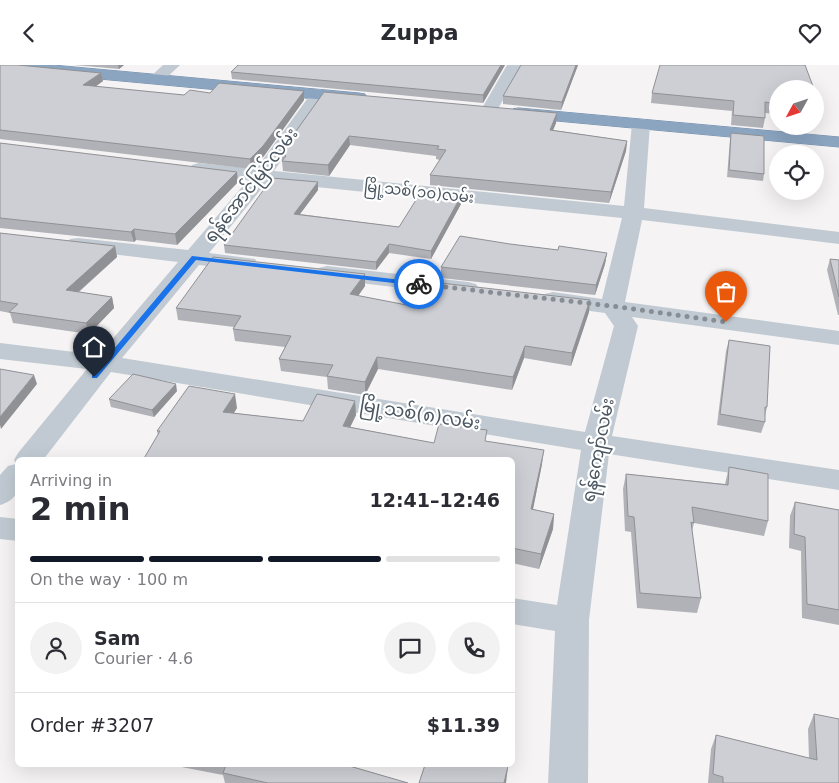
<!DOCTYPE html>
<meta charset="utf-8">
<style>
body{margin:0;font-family:"DejaVu Sans","Noto Sans Myanmar",sans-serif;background:#f2f2f3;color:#2b2b33;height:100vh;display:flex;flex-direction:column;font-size:19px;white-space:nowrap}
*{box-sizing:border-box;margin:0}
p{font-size:16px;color:#7c7c81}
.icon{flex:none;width:28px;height:28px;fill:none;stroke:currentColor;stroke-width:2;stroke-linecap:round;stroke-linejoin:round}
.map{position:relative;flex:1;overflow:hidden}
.panel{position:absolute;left:15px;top:392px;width:500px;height:310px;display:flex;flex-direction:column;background:#fff;border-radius:8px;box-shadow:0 5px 20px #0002}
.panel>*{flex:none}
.needle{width:32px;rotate:230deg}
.buttons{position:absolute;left:769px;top:15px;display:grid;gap:10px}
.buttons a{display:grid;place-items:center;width:55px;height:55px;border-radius:50%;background:#fff;box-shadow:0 5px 20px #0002;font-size:25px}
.pin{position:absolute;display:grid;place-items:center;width:42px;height:42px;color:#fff;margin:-51px -21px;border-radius:50% 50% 50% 0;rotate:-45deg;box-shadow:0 0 5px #0007}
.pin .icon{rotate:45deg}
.courier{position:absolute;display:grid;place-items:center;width:50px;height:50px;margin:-25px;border:4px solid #1a73e8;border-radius:50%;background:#fff;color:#222;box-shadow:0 1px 6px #0007}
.overview em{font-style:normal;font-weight:700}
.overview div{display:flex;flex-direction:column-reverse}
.overview{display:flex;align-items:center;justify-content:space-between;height:85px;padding:0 15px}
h1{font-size:32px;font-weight:700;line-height:38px}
.bar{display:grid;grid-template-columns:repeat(4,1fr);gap:8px 5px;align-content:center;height:60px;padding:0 15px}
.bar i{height:6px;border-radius:4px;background:#e1e1e2}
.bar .current{background:#111827}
.bar p{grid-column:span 4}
.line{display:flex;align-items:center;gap:12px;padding:0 15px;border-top:1px solid #e1e1e2}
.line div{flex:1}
.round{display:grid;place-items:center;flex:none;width:52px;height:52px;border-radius:26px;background:#f2f2f3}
header{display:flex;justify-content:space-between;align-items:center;height:65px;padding:0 15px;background:#fff;font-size:22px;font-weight:700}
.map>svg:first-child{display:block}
</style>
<header><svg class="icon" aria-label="back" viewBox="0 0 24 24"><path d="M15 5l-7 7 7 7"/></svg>Zuppa<svg class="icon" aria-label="heart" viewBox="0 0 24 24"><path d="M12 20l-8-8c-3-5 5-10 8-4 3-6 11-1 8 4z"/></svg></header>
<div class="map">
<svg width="839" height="718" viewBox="0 0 839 718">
<rect width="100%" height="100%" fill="#f5f3f3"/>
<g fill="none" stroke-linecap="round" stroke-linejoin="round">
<g stroke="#7690ad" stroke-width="1">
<g id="highway">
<polygon points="0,0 53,0 359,28 365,29 367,33 365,37 359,38 2,5 0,4"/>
<polygon points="519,43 839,72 839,82 513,52 510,48 513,44"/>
</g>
</g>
<g fill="#c1cad2" fill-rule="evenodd">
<polygon points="163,0 180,0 162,17 150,17 148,14"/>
<polygon points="507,0 523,0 495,49 483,49 481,45"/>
<path d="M319,24L325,26L327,29L274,106L624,141L632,59L635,55L641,54L647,55L650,59L644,143L839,167V179L642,155L625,237L839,266V280L632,252L638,261L612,371L839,405V425L609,389L589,555L588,718H548L555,566L512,559V533L557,540L581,385L111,307L43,395H18C18,416 24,433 0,440V410L8,401L16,399L14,395L18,388L87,304L0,294V278L99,290L178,197L78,185L70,184L67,179L70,174L78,173L188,185L248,115L192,108L190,104L192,100L199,98L256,104L313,26ZM267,117L622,153L602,234L553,227L545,229L541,234L545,239L553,241L605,248L614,261L585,367L122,293L199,200L247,206L255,204L258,199L255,194L209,188Z"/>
<polygon points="327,201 468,217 476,219 479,224 476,229 468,231 319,213 316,208 319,203"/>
<polygon points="0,452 18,454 18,476 0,474"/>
</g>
<use href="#highway" fill="#8ba5c1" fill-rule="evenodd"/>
</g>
<g fill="#b0b2b7">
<polygon points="0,0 101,8 103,16 95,22 184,30 210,28 304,35 264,91 251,104 0,74"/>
<polygon points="74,0 124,0 119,4"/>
<polygon points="238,0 505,0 483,38 232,14 231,7"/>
<polygon points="578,0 561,45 503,39 503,31"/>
<polygon points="778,24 778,49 765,48 765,53 763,63 731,60 732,46 651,38 652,28"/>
<polygon points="324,27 556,58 553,65 627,76 626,86 609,138 430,120 430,110 440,95 436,94 436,91 350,80 329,111 283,106 281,87"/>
<polygon points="731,68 764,109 763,116 727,112 730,74"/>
<polygon points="0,78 238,117 177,180 136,175 134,177 0,163"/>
<polygon points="318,117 318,125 300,149 399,162 461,139 431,194 389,188 376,205 225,188 224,180"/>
<polygon points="0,168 115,181 117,192 79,227 112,232 114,243 89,269 13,258 10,248 0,246"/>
<polygon points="510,179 558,185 607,188 605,199 595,230 441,213 441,202"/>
<polygon points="830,194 839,195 839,250 838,250 827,205"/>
<polygon points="365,221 358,231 417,242 590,235 589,247 571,301 524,293 512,325 378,304 365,330 328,324 327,312 281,306 279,294 285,282 235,276 233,264 234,262 178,255 176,243"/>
<polygon points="729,275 767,342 765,351 765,357 761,368 717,360 726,286"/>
<polygon points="177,326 154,352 111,342 109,334"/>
<polygon points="355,336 356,350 350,362 434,378 487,377 542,399 533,444 554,449 553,464 539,504 512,498 512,395 158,370 157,366 237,343 234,348 303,356"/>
<polygon points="729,402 768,456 764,471 694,458 692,466 701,533 697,548 637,543 631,467 625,466 623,424 626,409 725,419"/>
<polygon points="795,437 839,445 839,560 802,553 801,486 789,483 790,451"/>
<polygon points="814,649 839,718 708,718 711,684 716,670 809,693 808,664"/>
<polygon points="171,700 346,700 408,718 225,718 223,710"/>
</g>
<g fill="#909195">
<polygon points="118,0 124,0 119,4"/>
<polygon points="501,0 505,0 483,38 483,30"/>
<polygon points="576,0 578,0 561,45 562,37"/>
<polygon points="101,8 103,16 85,29 83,20"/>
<polygon points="304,26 304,35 264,91 251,104 250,94"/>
<polygon points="557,48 556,58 549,75 550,65"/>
<polygon points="349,71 350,80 329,111 328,100"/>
<polygon points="627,76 626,86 609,138 611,127"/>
<polygon points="237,107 238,117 177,180 175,169"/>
<polygon points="318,117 318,125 294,157 294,149"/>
<polygon points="461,131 461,139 431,194 431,186"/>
<polygon points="134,164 136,175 134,177 131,167"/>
<polygon points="389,179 389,188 376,205 376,197"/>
<polygon points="115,181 117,192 69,235 66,225"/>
<polygon points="607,188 605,199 595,230 596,220"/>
<polygon points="365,209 365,221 351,241 350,229"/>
<polygon points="112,232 114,243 89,269 86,258"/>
<polygon points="590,235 589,247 571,301 572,288"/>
<polygon points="525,281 524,293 512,325 513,312"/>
<polygon points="377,292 378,304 365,330 365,317"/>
<polygon points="34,310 37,319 1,364 0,360 0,352"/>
<polygon points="176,319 177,326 154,352 152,345"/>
<polygon points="235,329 237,343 225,361 223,347"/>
<polygon points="355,336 356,350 344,375 343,361"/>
<polygon points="544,385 542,399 530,459 531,444"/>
<polygon points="554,449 553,464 539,504 541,489"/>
<polygon points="508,701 506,718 504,718"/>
</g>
<g fill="#cdcfd5" stroke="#909195">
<polygon points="0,0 18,0 101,8 83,20 184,30 190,25 210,28 219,18 304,26 263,81 250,94 0,65"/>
<polygon points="238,0 501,0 483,30 231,7"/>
<polygon points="521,0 576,0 562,37 503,31"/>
<polygon points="660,0 805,0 814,24 778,24 778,39 765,37 765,53 733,50 734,36 652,28"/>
<polygon points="324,27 557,48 550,65 627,76 611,127 430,110 446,85 437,84 439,81 349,71 328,100 282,96 286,91 281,87"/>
<polygon points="731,68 764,71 764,109 729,105"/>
<polygon points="0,78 237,107 175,169 134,164 131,167 0,153"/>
<polygon points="272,113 318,117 294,149 399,162 421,127 461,131 431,186 389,179 376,197 224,180"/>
<polygon points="0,168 115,181 66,225 112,232 86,258 9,247 18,239 0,236"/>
<polygon points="460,171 510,179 558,185 559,181 607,188 596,220 441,202"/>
<polygon points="213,192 365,209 350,229 417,242 432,217 590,235 572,288 525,281 513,312 377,292 365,317 327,311 333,300 279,294 291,271 233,264 241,251 176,243"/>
<polygon points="830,194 839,195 839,232"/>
<polygon points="729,275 770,281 767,342 765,342 765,357 720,349"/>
<polygon points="0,304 34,310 0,352"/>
<polygon points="133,309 176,319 152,345 109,334"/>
<polygon points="189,321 235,329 223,347 303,356 317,329 355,336 343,361 434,378 439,359 487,365 485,376 544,385 531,444 554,449 541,489 512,483 512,395 143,395 160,366 157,366"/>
<polygon points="729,402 768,409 768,456 692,442 694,458 691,457 701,533 640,528 634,452 628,451 626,409 728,420"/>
<polygon points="795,437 839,445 839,545 807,539 805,472 794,469"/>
<polygon points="814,649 839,654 839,718 723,718 723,712 713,709 716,670 817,695"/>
<polygon points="226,700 346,700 408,718 268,718 223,708"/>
<polygon points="425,700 505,700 508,701 504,718 419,718"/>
</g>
<polygon fill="#1a73e8" points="192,191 419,217 422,219 419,221 196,195 97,313 92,313 92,310"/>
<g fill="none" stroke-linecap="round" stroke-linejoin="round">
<polyline stroke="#868d94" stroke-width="5" stroke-dasharray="0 9" points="419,219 612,241 726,257"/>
</g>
<g text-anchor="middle" stroke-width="4.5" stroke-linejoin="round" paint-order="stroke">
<g font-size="15" fill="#4a5661" stroke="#fff">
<text transform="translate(419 127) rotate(6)" y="5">မြို့သစ်(၁၀)လမ်း</text>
</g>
<g font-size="18" fill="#4a5661" stroke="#fff">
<text transform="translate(251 120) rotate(-52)" y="6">ရန်အောင်မြင်လမ်း</text>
<text transform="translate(420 349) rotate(9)" y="6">မြို့သစ်(၈)လမ်း</text>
<text transform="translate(598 385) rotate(-79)" y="6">ရန်ကျော်လမ်း</text>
</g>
</g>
</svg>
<div class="buttons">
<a><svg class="needle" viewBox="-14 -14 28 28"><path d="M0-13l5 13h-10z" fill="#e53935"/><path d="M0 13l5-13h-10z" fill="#7c7c81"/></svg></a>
<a><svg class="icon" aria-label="locate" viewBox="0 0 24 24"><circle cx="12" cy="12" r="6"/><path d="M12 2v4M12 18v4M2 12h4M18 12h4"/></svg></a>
</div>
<div class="pin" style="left:726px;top:257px;background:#ea580c"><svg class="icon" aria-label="bag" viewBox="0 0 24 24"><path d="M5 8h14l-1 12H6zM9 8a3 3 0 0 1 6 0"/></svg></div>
<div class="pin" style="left:94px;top:312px;background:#1f2937"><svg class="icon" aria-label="home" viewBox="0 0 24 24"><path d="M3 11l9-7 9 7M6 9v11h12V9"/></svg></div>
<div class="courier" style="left:419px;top:219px"><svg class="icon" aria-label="bike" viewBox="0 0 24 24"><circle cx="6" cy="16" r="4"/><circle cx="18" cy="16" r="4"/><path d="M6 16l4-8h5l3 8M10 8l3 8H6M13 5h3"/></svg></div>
<section class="panel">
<div class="overview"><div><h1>2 min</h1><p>Arriving in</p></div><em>12:41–12:46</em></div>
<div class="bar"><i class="current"></i><i class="current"></i><i class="current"></i><i></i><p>On the way · 100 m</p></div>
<div class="line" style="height:90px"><a class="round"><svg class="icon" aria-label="person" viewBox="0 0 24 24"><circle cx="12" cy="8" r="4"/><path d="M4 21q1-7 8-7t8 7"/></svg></a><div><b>Sam</b><p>Courier · 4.6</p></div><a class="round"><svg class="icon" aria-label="chat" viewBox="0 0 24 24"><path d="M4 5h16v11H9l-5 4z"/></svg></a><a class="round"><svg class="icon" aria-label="phone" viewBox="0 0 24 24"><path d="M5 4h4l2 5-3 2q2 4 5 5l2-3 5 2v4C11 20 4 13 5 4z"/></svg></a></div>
<div class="line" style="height:65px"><div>Order #3207</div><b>$11.39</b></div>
</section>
</div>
